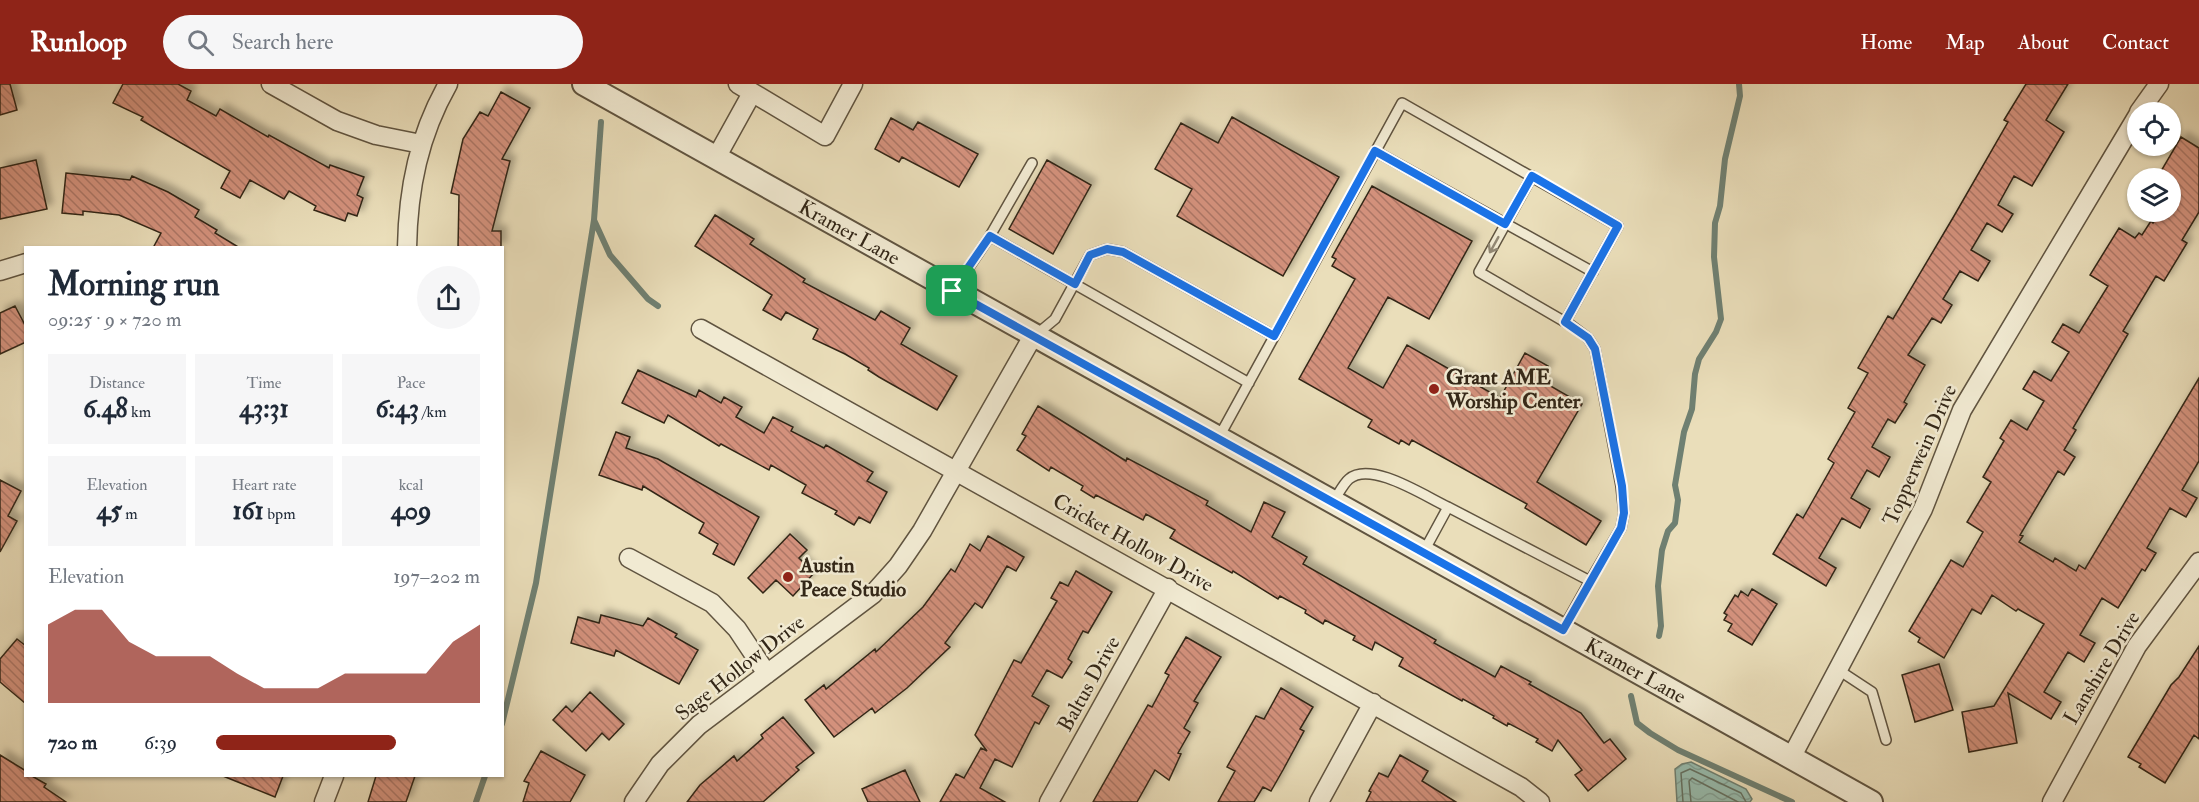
<!DOCTYPE html>
<meta charset="utf-8">
<style>
body{margin:0;font-family:"IM FELL Double Pica",serif;background:#f6f6f7;color:#1f2937;height:100vh;display:flex;flex-direction:column;font-size:22px;white-space:nowrap}
*{box-sizing:border-box;margin:0}
p{font-size:20px;color:#747a83}
.icon{flex:none;width:33px;height:33px;fill:none;stroke:currentColor;stroke-width:2;stroke-linecap:round;stroke-linejoin:round}
.map{position:relative;flex:1;overflow:hidden}
.sheet{position:absolute;left:24px;top:162px;width:480px;height:531px;display:flex;flex-direction:column;background:#fff;border-radius:0px;box-shadow:0 2px 4px #0004}
.sheet>*{flex:none}
.controls{position:absolute;left:2127px;top:18px;display:grid;gap:12px}
.controls a{display:grid;place-items:center;width:54px;height:54px;border-radius:50%;background:#fff;box-shadow:0 2px 4px #0004;font-size:30px}
.pin{position:absolute;display:grid;place-items:center;width:51px;height:51px;color:#fff;margin:-26px;border-radius:12px;box-shadow:0 3px 9px #0006}
.round{display:grid;place-items:center;flex:none;width:63px;height:63px;border-radius:32px;background:#f6f6f7}
.overview{display:flex;align-items:center;justify-content:space-between;height:102px;padding:0 24px}
h1{font-size:33px;font-weight:800;line-height:45px}
.stats{display:grid;grid-template-columns:repeat(3,1fr);gap:9px;height:102px;padding:6px 24px}
.stats div{display:grid;align-content:center;border-radius:0px;background:#f6f6f7;text-align:center}
.stats b{font-size:26px;font-weight:800}
.stats small{font-size:16px;font-weight:400}
.stats p{font-size:16px}
.chart{height:168px;padding:12px 24px}
.chart p{display:flex;justify-content:space-between}
.chart svg{width:100%;height:108px;margin-top:6px;fill:#8f2418;opacity:.7}
ul{padding:0 24px;list-style:none;font-size:20px}
li{display:grid;grid-template-columns:96px 72px 1fr;align-items:center;height:45px}
li i{height:15px;border-radius:8px;background:#8f2418}
header{display:flex;align-items:center;gap:36px;box-sizing:border-box;height:84px;padding:0 30px;background:#8f2418;color:#fff}
header strong{font-size:28px}
nav{display:flex;gap:33px;margin-inline-start:auto;font-size:21px}
.search{width:420px;height:54px;background:#f6f6f7;display:flex;align-items:center;gap:15px;box-sizing:border-box;padding:0 21px;border-radius:33px;color:#747a83;font-size:22px}
.map>svg:first-child{display:block}
.water{fill:url(#water-waves);stroke:#6f8072;stroke-width:1.5}
.lines{fill:none;stroke-linecap:round;stroke-linejoin:round}
.shore{stroke:#657162;stroke-width:1.5}
.stream{stroke:#6f8072;stroke-width:6}
.building{fill:url(#building-back-hatch);stroke:#322617;stroke-width:1.5;filter:url(#shadow)}
.service-casing{stroke:#605440;stroke-width:12}
.minor-casing{stroke:#605440;stroke-width:21}
.tertiary-casing{stroke:#605440;stroke-width:26}
.service{stroke:#f1ead2;stroke-width:9}
.minor{stroke:#f1ead2;stroke-width:18}
.tertiary{stroke:#f1ead2;stroke-width:22}
.oneway{stroke:#928874}
.route-casing{stroke:#fff;stroke-width:12}
.route{stroke:#1a73e8;stroke-width:8}
.poi-dot{fill:#8f2418;stroke:#f1ead2;stroke-width:2}
.labels{text-anchor:middle;dominant-baseline:central;stroke-width:5;stroke-linejoin:round;paint-order:stroke}
.street-label{font-size:21px;fill:#322617;stroke:#f1ead2}
.poi-label{font-size:21px;font-weight:bold;fill:#322617;stroke:#f1ead2;text-anchor:start}
</style>
<header>
<strong>Runloop</strong>
<div class="search"><svg class="icon" aria-label="search" viewBox="0 0 24 24"><circle cx="10" cy="10" r="6"/><path d="M15 15l6 6"/></svg>Search here</div>
<nav><a>Home</a><a>Map</a><a>About</a><a>Contact</a></nav>
</header>
<div class="map">
<svg width="2199" height="718" viewBox="0 0 2199 718">
<defs>
<pattern id="water-waves" width="16" height="10" patternUnits="userSpaceOnUse" patternTransform="scale(1.5)"><rect width="16" height="10" fill="#98bcae"/><path d="M0 5q4-4 8 0t8 0" fill="none" stroke="#83a195"/></pattern>
<pattern id="building-back-hatch" width="6" height="6" patternUnits="userSpaceOnUse" patternTransform="scale(1.5)"><rect width="6" height="6" fill="#d3917c"/><path d="M-1 5l2 2M0 0l6 6M5-1l2 2" fill="none" stroke="#ac7665"/></pattern>
<filter id="shadow"><feDropShadow dx="5.5" dy="-5.5" stdDeviation="3" flood-color="#0004"/></filter>
</defs>
<rect width="100%" height="100%" fill="#eadeba"/>
<filter id="stains"><feTurbulence type="fractalNoise" baseFrequency=".00333" numOctaves="4"/><feColorMatrix values="0 0 0 0 .2 0 0 0 0 .09 0 0 0 0 .02 0 0 0 .5 -.17"/></filter>
<radialGradient id="worn" r=".72"><stop offset=".6" stop-color="#630" stop-opacity="0"/><stop offset="1" stop-color="#630" stop-opacity=".3"/></radialGradient>
<path class="water" d="M1691 678 1746 705 1752 715 1750 718H1677L1675 685 1682 680Z"/>
<g class="lines">
<path class="shore" d="M1683 718 1681 689 1690 685 1741 709 1746 718
M1691 718 1689 697 1692 694 1738 718"/>
<path class="stream" d="M601 38 594 136 610 171 648 215 658 222
M1659 552 1661 542 1658 502 1662 466 1668 447 1675 439 1678 416 1675 401 1684 348 1692 325 1695 290 1699 275 1716 248 1721 235 1714 173 1715 139 1720 122 1725 75 1740 12 1739 0
M1631 612 1637 639 1650 649 1678 666 1792 718
M502 640 536 499 594 136
M476 718 485 692"/>
</g>
<path class="building" d="M0 0H10L17 26 0 31Z
M123 0H178L191 7 187 16 216 32 220 25 268 53 269 51 329 84 330 81 364 93 357 111 363 114 357 132 348 129 345 137 314 126 316 122 289 107 284 115 250 96 240 114 221 104 230 87 141 36 143 33 113 19Z
M2026 0H2068L2046 36 2064 48 2032 102 2014 92 1998 121 2013 130 2002 148 1987 139 1971 166 1990 177 1978 197 1960 187 1943 215 1952 221 1941 239 1932 234 1908 271 1925 281 1904 318 1907 320 1895 339 1888 335 1872 363 1890 373 1879 393 1867 386 1851 414 1870 425 1860 444 1842 434 1819 474 1836 484 1826 502 1773 470 1797 430 1803 434 1834 379 1828 375 1855 328 1848 324 1868 289 1858 284 1888 232 1893 235 1954 132 2008 38 2004 36Z
M501 8 530 24 502 75 510 77 492 147H501V164H458L459 111 451 109 463 55 480 28 488 32Z
M1232 33 1339 93 1283 192 1177 132 1192 105 1155 85 1181 39 1218 59Z
M891 34 913 46 918 38 978 70 959 103 902 73 899 78 875 65Z
M2181 53 2199 64V128L2182 156 2187 159 2164 197 2156 192 2123 247 2128 250 2073 344 2076 346 2064 366 2075 373 2064 391 2058 387 2020 451 2023 452 2019 458 2053 478 2055 474 2076 487 2079 481 2085 485 2199 294V377L2182 406 2197 414 2186 433 2170 424 2147 464 2156 469 2145 487 2142 485 2118 524 2102 514 2080 551 2095 559 2084 578 2068 568 2044 608 2061 618 2051 635 2008 609 2017 659 1969 668 1962 628 1994 622 2044 540 2018 525 2016 527 1992 511 1981 530 1972 525 1944 574 1918 558 1920 554 1909 547 1951 476 1963 483 1983 448 1967 438 1991 398 1983 393 2004 357 2000 354 2011 336 2027 346 2044 317 2023 305 2034 287 2051 297 2069 268 2052 258 2063 240 2079 249 2108 202 2090 191 2119 144 2135 154 2139 149 2142 151 2151 137 2153 139 2160 128H2170V94H2157Z
M36 76 47 125 0 135V84Z
M1047 76 1091 101 1053 170 1009 145Z
M66 89 130 96 132 92 168 108 199 126 195 133 217 146 215 149 240 164H153L161 149 119 131 83 127V131L62 129Z
M1372 102 1472 157 1429 235 1388 213 1348 284 1383 304 1407 261 1500 314 1525 269 1548 282 1540 296 1582 320 1537 398 1601 437 1586 461 1525 424 1527 420 1412 356 1409 361 1401 356 1399 360 1368 343 1372 336 1299 295 1355 195 1332 182 1336 175 1332 173Z
M715 131 754 155 750 160 805 195 803 198 875 236 881 227 910 244 901 260 957 292 937 326 879 293 868 286 869 284 845 270 813 255 818 245 786 228 781 236 763 226 772 211 695 162Z
M15 222 26 243V258L0 270V229Z
M638 286 696 313 699 306 721 319 724 313 742 323 736 333 764 349 773 333 793 343 791 347 824 364 826 361 873 388 867 397 887 408 870 439 859 433 854 441 835 430 837 427 802 409 806 401 771 381 769 386 721 360 719 362 668 331 664 339 622 319Z
M1038 322 1126 377 1127 374 1208 417 1206 421 1251 448 1264 418 1285 428 1272 453 1307 473 1303 480 1436 556 1434 559 1495 593 1501 582 1531 598 1529 600 1581 629 1604 659 1610 655 1626 675 1588 707 1575 691 1582 686 1558 656 1552 667 1536 658 1538 655 1508 639 1507 642 1493 634 1494 632 1463 615 1462 617 1399 582 1403 574 1375 558 1372 566 1353 556 1355 552 1325 536 1323 540 1305 529 1306 526 1280 512 1278 515 1233 487 1232 489 1170 454 1175 446 1146 430 1143 436 1096 411 1094 414 1081 406 1083 402 1051 383 1049 387 1017 366 1026 352 1022 350Z
M616 348 630 353 626 364 658 375 759 433 734 481 713 470 718 460 699 449 704 439 643 402 642 406 599 391Z
M0 396 21 407 8 432 17 437 0 468Z
M790 450 807 466 799 474 814 489 793 512 776 496 763 509 748 494Z
M988 452 1024 473 1016 487 1007 482 982 524 975 519 945 559 950 563 907 604 875 629 872 624 834 653 805 616 824 601 826 605 875 565 876 568 923 523 951 485 955 488 970 460 980 467Z
M1076 487 1112 508 1088 549 1083 547 1068 575 1072 578 1062 594 1047 586 1032 612 1049 622 1039 640 1035 638 1012 683 995 675 980 704 1005 718H940L956 690 964 694 981 664 987 667 975 651 1014 576 1021 579 1057 517 1051 514 1060 498 1068 502Z
M1752 505 1777 520 1752 561 1728 547 1732 540 1724 536 1727 531 1724 529 1735 511 1738 513 1741 507 1748 512Z
M601 531 643 542 648 534 677 550 675 553 698 566 679 600 616 566 614 572 571 559 578 533 599 539Z
M1186 553 1221 573 1194 617 1198 619 1184 644 1190 648 1178 669 1181 670 1169 696 1155 686 1137 718H1093L1148 621 1152 623 1169 591 1165 589Z
M17 555 26 562V620L0 598V575Z
M2199 562V655L2194 651 2165 699 2139 683 2141 680 2128 673 2171 601 2179 593Z
M1939 580 1953 626 1915 638 1902 591Z
M1281 604 1313 623 1300 645 1304 647 1283 686 1271 707 1263 703 1254 718H1218L1235 687 1227 683 1256 632 1264 635Z
M590 608 624 640 609 656 602 649 586 667 553 636 566 622 572 628Z
M783 633 814 669 796 683 799 686 763 718H687L700 701 734 672 737 677 763 654 761 651Z
M541 667 585 691 570 718H523L529 699 524 697Z
M0 671 26 687V692H32L46 700 44 703 66 718H0Z
M1400 671 1428 687 1422 697 1456 718H1366L1371 708 1369 707 1379 689 1388 693Z
M905 686 920 718H868L862 705Z
M223 692H283L275 713Z
M376 692H415L406 718H368Z"/>
<g class="lines">
<defs>
<path id="service" d="M1375 67 1593 188
M990 152 1032 79
M953 207 990 152 1249 299
M1037 250 1055 235 1090 171 1107 165 1123 168 1274 252
M1219 353 1402 19 1618 142 1565 238
M1333 418C1338 411 1343 400 1349 395 1371 376 1426 413 1448 423
M1423 469 1448 423 1590 497 1621 444 1624 429 1621 402 1595 265 1588 254 1572 242 1479 188 1532 92
M1563 545 1590 497
M1837 585 1872 608 1886 656"/>
<path id="minor" d="M271 0 337 37 376 51 421 60
M738 0 825 52 853 0
M2139 28 2159 0
M716 74 752 9
M407 164C408 104 419 51 448 0
M0 187 26 179
M701 245 1521 703 1540 718
M629 474 712 519 737 545 767 590
M1791 674 1923 425 1962 326 2138 31
M324 718 334 692
M634 718 660 680 699 641 873 510 898 482 922 447 1033 252
M1049 718 1168 504
M1319 718 1373 619
M2052 718 2137 562 2199 478"/>
<g id="tertiary">
<path id="s1" d="M584 0 1871 718"/>
</g>
</defs>
<use href="#service" class="service-casing"/>
<use href="#minor" class="minor-casing"/>
<use href="#tertiary" class="tertiary-casing"/>
<use href="#service" class="service"/>
<use href="#minor" class="minor"/>
<use href="#tertiary" class="tertiary"/>
</g>
<defs><path id="oneway-shaft" d="M-6 0H5M1.5-3L5.5 0L1.5 3" fill="none" stroke-width="1.6" stroke-linecap="round" stroke-linejoin="round" transform="scale(1.5)"/></defs>
<use class="oneway" href="#oneway-shaft" transform="translate(1494 161) rotate(119)"/>
<g class="lines">
<defs>
<path id="route" d="M1375 67 1505 140 1532 92 1618 142 1565 238 1588 254 1595 265 1622 402 1624 429 1621 444 1563 546 952 207 990 152 1075 200 1090 171 1107 165 1123 168 1274 252Z"/>
</defs>
<use href="#route" class="route-casing"/>
<use href="#route" class="route"/>
</g>
<g class="poi-dot">
<circle cx="1434" cy="305" r="6"/>
<circle cx="788" cy="493" r="6"/>
</g>
<g class="labels">
<g class="street-label">
<text stroke="none"><textPath href="#s1" startOffset="304">Kramer Lane</textPath></text>
<text transform="translate(1920 371) rotate(-66)">Topperwein Drive</text>
<text transform="translate(1133 459) rotate(29)">Cricket Hollow Drive</text>
<text transform="translate(740 584) rotate(-38)">Sage Hollow Drive</text>
<text transform="translate(2102 584) rotate(-59)">Lanshire Drive</text>
<text stroke="none"><textPath href="#s1" startOffset="1204">Kramer Lane</textPath></text>
<text transform="translate(1089 600) rotate(-61)">Baltus Drive</text>
</g>
<g class="poi-label">
<text x="1446" y="293">Grant AME<tspan x="1446" dy="24">Worship Center</tspan></text>
<text x="800" y="481">Austin<tspan x="800" dy="24">Peace Studio</tspan></text>
</g>
</g>
<rect width="100%" height="100%" filter="url(#stains)"/>
<rect width="100%" height="100%" fill="url(#worn)"/>
</svg>
<div class="controls">
<a><svg class="icon" aria-label="locate" viewBox="0 0 24 24"><circle cx="12" cy="12" r="6"/><path d="M12 2v4M12 18v4M2 12h4M18 12h4"/></svg></a>
<a><svg class="icon" aria-label="layers" viewBox="0 0 24 24"><path d="M12 4l9 5-9 5-9-5zM3 14l9 5 9-5"/></svg></a>
</div>
<div class="pin" style="left:952px;top:207px;background:#1e9e55"><svg class="icon" aria-label="arrive" viewBox="0 0 24 24"><path d="M6 21V4h12l-3 4 3 4H6"/></svg></div>
<section class="sheet">
<div class="overview"><div><h1>Morning run</h1><p>09:25 · 9 × 720 m</p></div><a class="round"><svg class="icon" aria-label="share" viewBox="0 0 24 24"><path d="M12 15V3M7 8l5-5 5 5M5 13v7h14v-7"/></svg></a></div>
<div class="stats">
<div><p>Distance</p><b>6.48<small> km</small></b></div>
<div><p>Time</p><b>43:31</b></div>
<div><p>Pace</p><b>6:43<small> /km</small></b></div>
</div>
<div class="stats">
<div><p>Elevation</p><b>45<small> m</small></b></div>
<div><p>Heart rate</p><b>161<small> bpm</small></b></div>
<div><p>kcal</p><b>409</b></div>
</div>
<div class="chart"><p><span>Elevation</span>197–202 m</p>
<svg viewBox="0 0 160 44" preserveAspectRatio="none"><path d="M0 44V12L10 6L20 6L30 19L40 25L50 25L60 25L70 32L80 38L90 38L100 38L110 32L120 32L130 32L140 32L150 19L160 12V44z"/></svg>
</div>
<ul>
<li><b>720 m</b>6:39<i style="width:68%"></i></li>
</ul>
</section>
</div>
